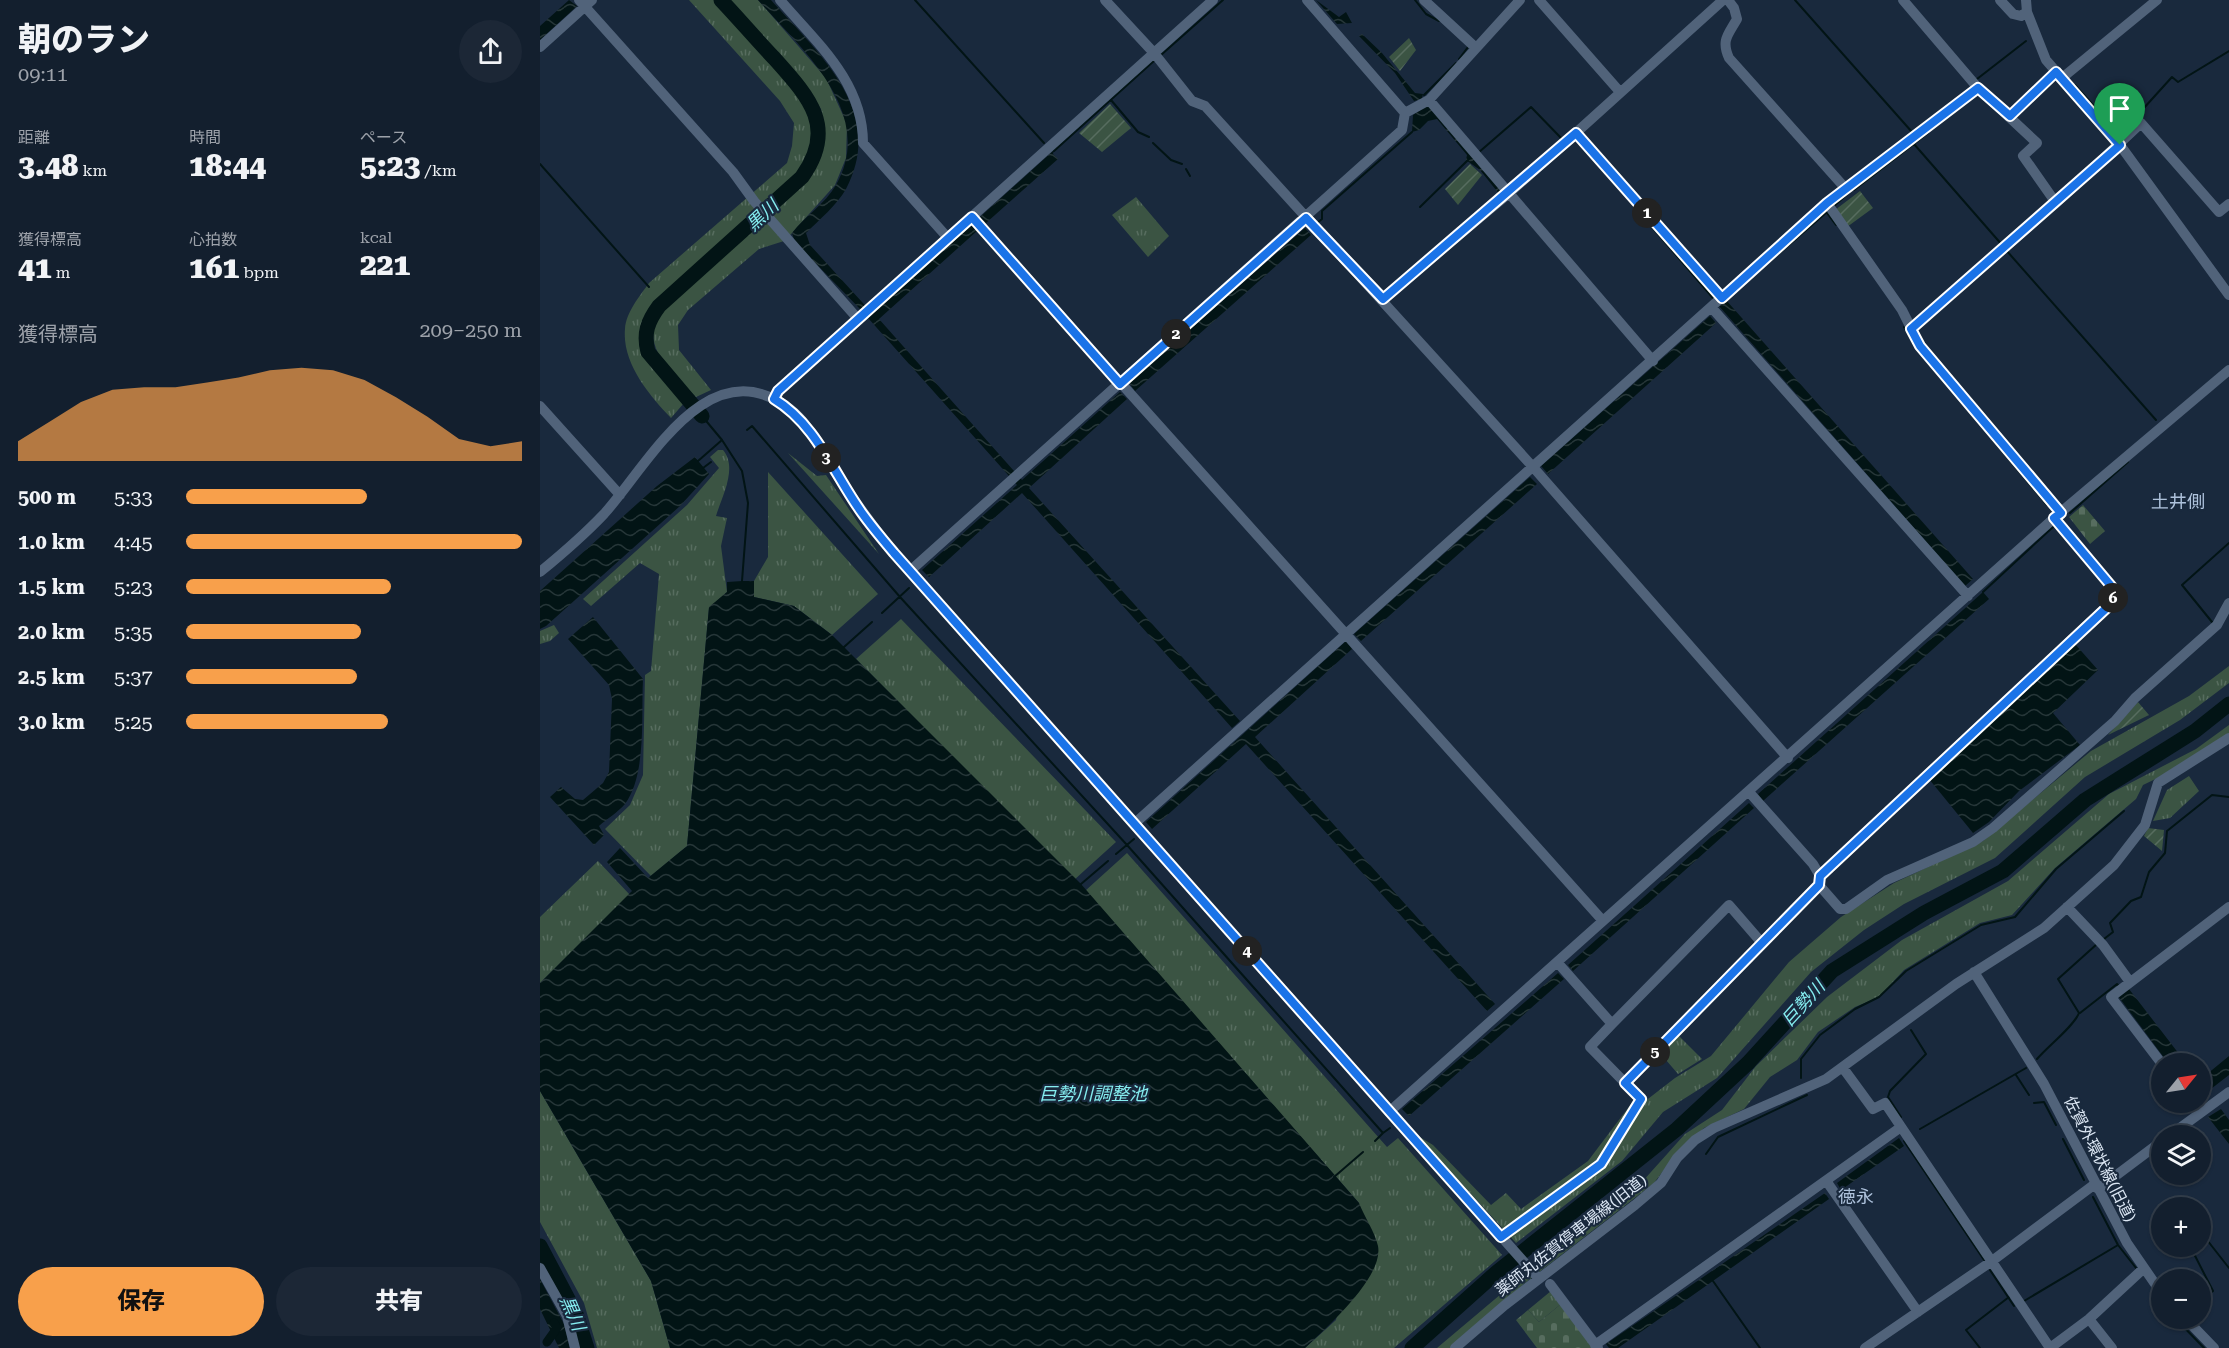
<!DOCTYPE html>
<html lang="ja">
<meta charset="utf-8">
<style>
body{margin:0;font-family:"Roboto Serif","Noto Sans JP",serif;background:#1c2736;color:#f1f3f6;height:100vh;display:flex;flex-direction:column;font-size:22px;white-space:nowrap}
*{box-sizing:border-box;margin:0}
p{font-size:20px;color:#9da2aa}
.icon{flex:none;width:33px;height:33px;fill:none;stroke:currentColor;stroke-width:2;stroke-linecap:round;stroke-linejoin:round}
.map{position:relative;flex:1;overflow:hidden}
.side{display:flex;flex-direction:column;background:#131f2e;width:540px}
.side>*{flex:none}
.needle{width:39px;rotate:60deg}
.fabs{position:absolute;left:1611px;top:1053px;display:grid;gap:12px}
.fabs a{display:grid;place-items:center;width:60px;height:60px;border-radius:50%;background:#131f2e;box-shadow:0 2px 4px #0004,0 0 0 2px #323d4a;font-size:30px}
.pin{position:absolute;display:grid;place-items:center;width:51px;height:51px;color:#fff;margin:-62px -26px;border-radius:50% 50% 50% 0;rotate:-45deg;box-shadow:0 0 6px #0007}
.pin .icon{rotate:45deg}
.km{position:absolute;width:30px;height:30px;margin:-15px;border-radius:50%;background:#222;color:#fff;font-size:16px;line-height:30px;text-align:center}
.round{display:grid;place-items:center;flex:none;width:63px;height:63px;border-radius:32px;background:#1c2736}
.summary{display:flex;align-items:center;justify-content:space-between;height:102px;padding:0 18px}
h1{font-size:33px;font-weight:800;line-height:45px}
.stats{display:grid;grid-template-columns:repeat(3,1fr);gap:9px;height:102px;padding:6px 18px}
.stats div{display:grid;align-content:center}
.stats b{font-size:30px;font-weight:800}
.stats small{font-size:16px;font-weight:400}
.stats p{font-size:16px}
.chart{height:168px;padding:12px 18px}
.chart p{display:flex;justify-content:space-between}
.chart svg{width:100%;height:108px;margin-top:6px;fill:#f8a04b;opacity:.7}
.action{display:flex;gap:12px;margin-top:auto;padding:12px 18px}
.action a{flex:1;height:69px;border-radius:36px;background:#f8a04b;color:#111;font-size:24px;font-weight:800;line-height:69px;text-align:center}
.action a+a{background:#1c2736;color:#f1f3f6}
ul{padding:0 18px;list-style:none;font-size:20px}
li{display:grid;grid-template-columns:96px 72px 1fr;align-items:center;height:45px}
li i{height:15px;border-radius:8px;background:#f8a04b}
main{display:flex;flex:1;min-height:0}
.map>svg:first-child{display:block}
.grass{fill:url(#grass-tufts)}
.cemetery{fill:url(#cemetery-stones)}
.garden{fill:url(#garden-furrows)}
.water{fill:url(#water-waves)}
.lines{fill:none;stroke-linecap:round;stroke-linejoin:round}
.stream{stroke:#021415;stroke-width:2}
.canal{stroke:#021415;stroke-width:9}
.river{stroke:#021415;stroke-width:15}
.minor{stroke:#51637a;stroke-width:10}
.route-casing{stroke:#fff;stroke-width:12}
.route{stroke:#1a73e8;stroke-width:8}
.labels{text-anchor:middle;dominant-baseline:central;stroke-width:4.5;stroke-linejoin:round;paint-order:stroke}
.street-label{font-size:16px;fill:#dce7f4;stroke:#19293d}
.water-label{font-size:18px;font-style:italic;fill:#85edf0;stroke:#19293d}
.neighbourhood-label{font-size:18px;fill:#aec2dc;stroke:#19293d}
</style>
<main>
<section class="side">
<div class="summary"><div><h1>朝のラン</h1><p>09:11</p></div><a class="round"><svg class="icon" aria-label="share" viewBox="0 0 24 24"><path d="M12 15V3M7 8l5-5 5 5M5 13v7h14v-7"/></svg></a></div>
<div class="stats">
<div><p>距離</p><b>3.48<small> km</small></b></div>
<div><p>時間</p><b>18:44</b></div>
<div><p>ペース</p><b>5:23<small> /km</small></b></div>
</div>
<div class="stats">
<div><p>獲得標高</p><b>41<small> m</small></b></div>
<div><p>心拍数</p><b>161<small> bpm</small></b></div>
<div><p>kcal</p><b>221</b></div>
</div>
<div class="chart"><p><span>獲得標高</span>209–250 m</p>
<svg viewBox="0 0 160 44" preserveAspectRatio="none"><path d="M0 44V36L10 28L20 20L30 15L40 14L50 14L60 12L70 10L80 7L90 6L100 7L110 11L120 18L130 26L140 35L150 38L160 36V44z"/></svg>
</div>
<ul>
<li><b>500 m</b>5:33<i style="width:54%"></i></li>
<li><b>1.0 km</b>4:45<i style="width:100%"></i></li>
<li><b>1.5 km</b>5:23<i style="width:61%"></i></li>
<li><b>2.0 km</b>5:35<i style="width:52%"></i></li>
<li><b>2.5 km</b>5:37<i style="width:51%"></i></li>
<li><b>3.0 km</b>5:25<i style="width:60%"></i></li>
</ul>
<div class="action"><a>保存</a><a>共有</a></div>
</section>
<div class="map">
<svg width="1689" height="1348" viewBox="0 0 1689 1348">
<defs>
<pattern id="grass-tufts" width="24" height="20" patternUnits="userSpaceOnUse" patternTransform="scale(1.5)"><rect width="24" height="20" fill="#3b5443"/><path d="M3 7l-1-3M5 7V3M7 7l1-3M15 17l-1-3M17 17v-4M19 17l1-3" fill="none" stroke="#576d5f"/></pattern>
<pattern id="cemetery-stones" width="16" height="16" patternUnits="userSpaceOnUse" patternTransform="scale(1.5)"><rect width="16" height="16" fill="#3b5443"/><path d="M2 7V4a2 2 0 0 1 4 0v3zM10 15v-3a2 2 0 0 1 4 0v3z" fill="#576d5f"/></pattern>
<pattern id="garden-furrows" width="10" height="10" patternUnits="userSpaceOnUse" patternTransform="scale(1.5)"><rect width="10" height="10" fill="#3b5443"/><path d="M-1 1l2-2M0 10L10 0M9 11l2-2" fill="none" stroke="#576d5f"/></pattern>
<pattern id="water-waves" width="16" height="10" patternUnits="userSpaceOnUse" patternTransform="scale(1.5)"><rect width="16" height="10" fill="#021415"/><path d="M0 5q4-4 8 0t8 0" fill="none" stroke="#263638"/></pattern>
</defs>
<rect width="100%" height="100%" fill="#19293d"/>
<path class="grass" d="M149 0H177L262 96 272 117 273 148 261 173 113 303C109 311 103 322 102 330 98 359 127 384 144 403L131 418C109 395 82 363 85 329 86 312 100 296 109 283L247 163 252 146 254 123 240 101Z
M187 0H218L286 78 307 124 306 158 295 185 252 233 244 241 219 249 148 310 138 325 139 350 171 390 156 397C139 379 108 355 114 327 115 320 122 312 125 306L268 179 281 157 285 133 281 109 269 90Z
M596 197 629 236 608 257 572 215Z
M178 450H183C198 468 182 496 176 516L187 518 181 546 187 592 169 608 147 846 111 876 65 829 90 805 103 775 105 675 111 671 119 574 100 563 51 606 43 599 147 505 179 468 170 457Z
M248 453 277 476 286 475 339 554Z
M228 472 338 594 292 635 254 606 214 597V581L228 557Z
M361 619 576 842 534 880 316 659Z
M14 625 19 633 10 641 0 644V631Z
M1689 666V683L1640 720 1545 777 1455 858 1364 904 1324 930 1271 972 1177 1078 1123 1112 1082 1161 976 1243 878 1136 893 1145 951 1205 966 1193 981 1209 1048 1161 1094 1100 1104 1102 1135 1078 1171 1056 1249 962 1301 917 1354 883 1443 841 1551 751 1649 696Z
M1689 725V736L1632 771 1603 785 1596 799 1515 868 1472 915 1440 923 1364 970 1339 997 1315 1007 1278 1032 1257 1060 1230 1077 1204 1109 1164 1128 1135 1155 1114 1183 985 1283 910 1348H897L980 1278 1102 1182 1145 1134 1182 1110 1216 1066 1287 997 1362 940 1468 881 1569 794 1656 749Z
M1649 776 1659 791 1630 818 1613 821 1627 790Z
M587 853 847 1147 858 1138 962 1255 854 1348H765L796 1320 819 1203 545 891Z
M58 861 90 895 0 983V917Z
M1138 1035 1162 1059 1138 1074 1120 1053Z
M0 1091 111 1281 130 1348H57L44 1303 0 1222Z
M1011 1291 1021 1304 999 1322 988 1310Z"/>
<path class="cemetery" d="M1543 505 1565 531 1550 544 1529 517Z
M1021 1304 1053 1348H997L976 1320 988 1310 999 1322Z"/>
<path class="garden" d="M869 38 876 50 860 71 849 57Z
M570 104 591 128 562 152 539 133Z
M930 164 942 175 918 205 905 189Z
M1320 191 1333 208 1307 227 1295 210Z
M1598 702 1609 715 1568 735Z
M1608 828 1624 830 1622 851 1604 836Z"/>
<path class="water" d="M29 0 37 6 0 40V26Z
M218 0H231C278 53 347 111 306 189 297 205 279 220 266 233L270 245 332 313 432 225 437 231 339 319 482 480 580 392 587 399 489 488 700 721 692 728 482 493 389 577 382 570 477 485 320 309 255 242 252 233C265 216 285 204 296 185 337 112 261 49 218 0Z
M776 0 799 17 806 12 812 23 797 24Z
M822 34 842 53 875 93 883 94 882 98 887 106 892 108 961 190 962 194 960 195 940 170 926 160 927 155 897 119 888 121 879 130 872 132 873 115 883 108 878 100 874 101 855 73 819 36Z
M514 150 513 154 518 159 446 223 440 217Z
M765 228 771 235 595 391 589 383Z
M1186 300 1433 579 1425 586 1179 306Z
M1170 316 1176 323 1008 474 1001 466Z
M155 457 169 474 140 506 6 626 0 629V591L117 486Z
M990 477 997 484 821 641 814 634Z
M202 581H214V597L254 606 292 635 541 884 819 1203C824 1216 835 1232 838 1246 844 1277 786 1328 765 1348H130L111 1281 0 1091V983L92 891 67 862 80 848 108 878 147 846 169 607 187 592V582Z
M1443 592 1449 599 1223 801 1218 794Z
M53 617 103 679C101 715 107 774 85 804 78 812 67 819 59 826L64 835 54 845 10 797 21 787 35 799 43 800 63 783 69 772 72 699 69 685 28 639Z
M806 641 812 649 715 737 955 1004 947 1011 706 744 612 829 606 822Z
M1535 644 1558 670 1513 713 1540 745 1479 791 1449 822 1433 833 1389 779Z
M1209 803 1214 808 1033 971 1028 965Z
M1018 973 1024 979 869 1116 862 1109Z
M1589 989 1646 1063H1628L1578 996Z
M1689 1056V1075L1667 1092 1669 1095 1661 1100V1079Z
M1681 1109 1689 1120V1144L1668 1117Z
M1359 1138 1364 1146 1301 1190 1297 1183Z
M1285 1193 1289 1199 1078 1348H1069L1066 1344Z
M0 1279 24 1324 30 1348H19L0 1309Z"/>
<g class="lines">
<path class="stream" d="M375 0 504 143
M875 0 886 14 899 21
M1255 0 1372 132
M621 55 683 0
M919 59 928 47
M1437 79 1486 41
M1535 85 1562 115 1586 95 1603 109
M884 95 916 63
M571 100 598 132 609 137
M1600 120 1603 109 1632 77 1638 82 1689 51
M613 143 631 160 642 164
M1374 144 1463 246
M514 151 615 60
M938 153 991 107 1022 139
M0 164 109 287
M646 169 650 176
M1314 190 1388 133
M880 207 929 159
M1293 207 1313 189
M1099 212 1173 298
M1287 213 1296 225
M777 223 782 219V211L872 132
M1461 244 1511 200
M1466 250 1616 420
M1206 282 1287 212
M1364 327 1376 348
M207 430 212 426 360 597 587 845 843 1133 850 1128
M182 440 202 471 208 503 202 581
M1453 440 1507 505
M158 461 182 440 162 416
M163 468 171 462
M1530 513 1588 462
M1443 592 1513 527
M342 613 369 588
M1672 622 1642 585 1689 543
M304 647 332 622
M576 854 594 839
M541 884 568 861
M1564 939 1573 932 1570 923 1591 901 1601 897 1609 872 1625 853 1627 831 1672 795 1689 797
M1540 1013 1577 984 1580 987
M1497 1059C1508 1046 1534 1026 1539 1013L1518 979 1557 944
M1476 1075 1489 1095
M1261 1078V1059L1280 1035 1315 1009 1339 997 1366 971 1441 925 1475 917 1516 869 1584 811
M1660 1094 1668 1104
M1494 1103 1504 1102 1516 1125
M1361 1117 1348 1097 1350 1091 1386 1054 1371 1030
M1380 1129 1486 1068
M1523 1139 1544 1180
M835 1141 843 1133
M1364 1141 1444 1260
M1166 1154 1178 1137 1267 1095
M794 1177 823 1152
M1553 1197 1578 1245 1596 1268
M1660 1231 1689 1268
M1650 1246 1673 1291 1660 1302
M1450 1270 1474 1306
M1173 1281 1220 1348
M1484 1301 1578 1245
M1635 1318 1664 1348
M1440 1348 1426 1330 1469 1297"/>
<path class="canal" d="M7 1342 17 1328 14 1323"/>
<path class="river" d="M162 416 108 352C103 333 108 321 119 306L262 177C298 127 268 96 234 58 216 39 199 19 181 0
M0 1246 36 1314 47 1348
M872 1348 957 1272 1137 1129 1208 1063 1292 971 1384 913 1463 871 1545 800 1655 731 1689 704"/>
<path class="minor" d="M39 0 193 172 214 201 318 319 673 0
M240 0C277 43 323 82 323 143L408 238
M565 0 614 53 652 101 665 106 993 467 1248 758
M767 0 865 113
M884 0 936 48
M999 0 1080 92
M1188 0 1194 8 1197 19C1188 35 1181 40 1189 58L1306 189
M1363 0 1438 88 1497 143 1483 156 1516 203
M1460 0 1473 14 1481 16 1487 12
M1486 0 1487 12 1506 60 1580 145 1689 295
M0 47 52 0
M1522 78 1617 0
M889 100 1113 361
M865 113 889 100 980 0
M1470 116 1516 72
M1036 133 1182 298
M1287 203 1362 310 1380 346 1521 512
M432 217 1063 921
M842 299 967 195 1183 0
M1171 307 1428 596
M1371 329 1516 203 1601 123 1679 212 1689 204
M234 399 238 391 318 319
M0 406 80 495
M370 571 862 130 865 113
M0 572C22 554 44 535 64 514 109 464 168 347 250 409 269 423 279 448 292 468 312 497 332 525 354 553L999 1279
M594 824 1287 203 1438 88
M1280 876 1573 601 1572 587 1514 518
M1279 885 1300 909H1306L1347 880 1433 842 1453 828 1575 721 1595 698 1677 625 1689 603
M1527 907 1563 945 1590 982
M1434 972 1504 1084 1587 1243 1622 1294
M1072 1024 1189 905 1221 942
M1622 1064 1571 997 1689 907
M1303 1068 1333 1109 1345 1103 1510 1348
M1085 1083 1279 885 1280 876 1273 864 1209 792
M1651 1102 1659 1113
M849 1112 1521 512 1689 370
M1629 1136 1689 1092
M1287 1182 1378 1312
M1558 1189 1622 1141
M961 1237 1061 1163 1101 1099 1050 1047 1072 1024 1017 962
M0 1268 27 1316 35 1348
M1010 1284 1058 1348
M1645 1318 1674 1348
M1549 1319 1572 1348
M1055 1345 1361 1127
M915 1348 965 1305 1095 1205 1121 1183 1137 1158 1155 1140 1174 1128 1286 1079 1416 984 1504 928 1574 865 1605 825 1618 783 1689 738
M1325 1348 1452 1261 1555 1184
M1510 1348 1549 1319 1603 1269"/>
</g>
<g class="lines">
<defs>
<path id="route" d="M1516 72 1580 145 1371 329 1380 346 1521 513 1514 518 1572 587 1574 601 1280 876 1279 885 1085 1083 1101 1099 1061 1164 961 1237 354 553C343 540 332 527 322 513 294 474 276 424 234 399L238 391 432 217 580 384 766 218 843 299 1036 133 1182 298 1287 203 1438 88 1470 116Z"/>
</defs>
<use href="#route" class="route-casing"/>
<use href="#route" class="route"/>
</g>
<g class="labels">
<g class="street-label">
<text transform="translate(1560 1159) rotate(63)">佐賀外環状線(旧道)</text>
<text transform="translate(1031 1235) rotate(-38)">薬師丸佐賀停車場線(旧道)</text>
</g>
<g class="water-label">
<text transform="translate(222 215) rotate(-43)">黒川</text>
<text transform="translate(1263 1003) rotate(-48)">巨勢川</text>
<text x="553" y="1093">巨勢川調整池</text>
<text transform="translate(33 1313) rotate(67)">黒川</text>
</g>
<g class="neighbourhood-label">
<text x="1638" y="501">土井側</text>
<text x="1316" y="1196">徳永</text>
</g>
</g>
</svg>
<div class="fabs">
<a><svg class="needle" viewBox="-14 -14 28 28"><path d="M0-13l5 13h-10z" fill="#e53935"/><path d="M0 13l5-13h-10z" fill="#9da2aa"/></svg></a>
<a><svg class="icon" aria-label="layers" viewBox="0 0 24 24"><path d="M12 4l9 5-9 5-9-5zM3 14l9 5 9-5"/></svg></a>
<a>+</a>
<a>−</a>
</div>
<div class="pin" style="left:1580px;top:145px;background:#1e9e55"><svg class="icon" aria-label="arrive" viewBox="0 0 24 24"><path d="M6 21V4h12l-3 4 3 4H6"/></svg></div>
<b class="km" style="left:1107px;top:213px">1</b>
<b class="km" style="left:636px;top:334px">2</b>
<b class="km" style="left:286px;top:458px">3</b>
<b class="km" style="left:707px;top:951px">4</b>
<b class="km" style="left:1115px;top:1052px">5</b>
<b class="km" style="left:1573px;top:598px">6</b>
</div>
</main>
